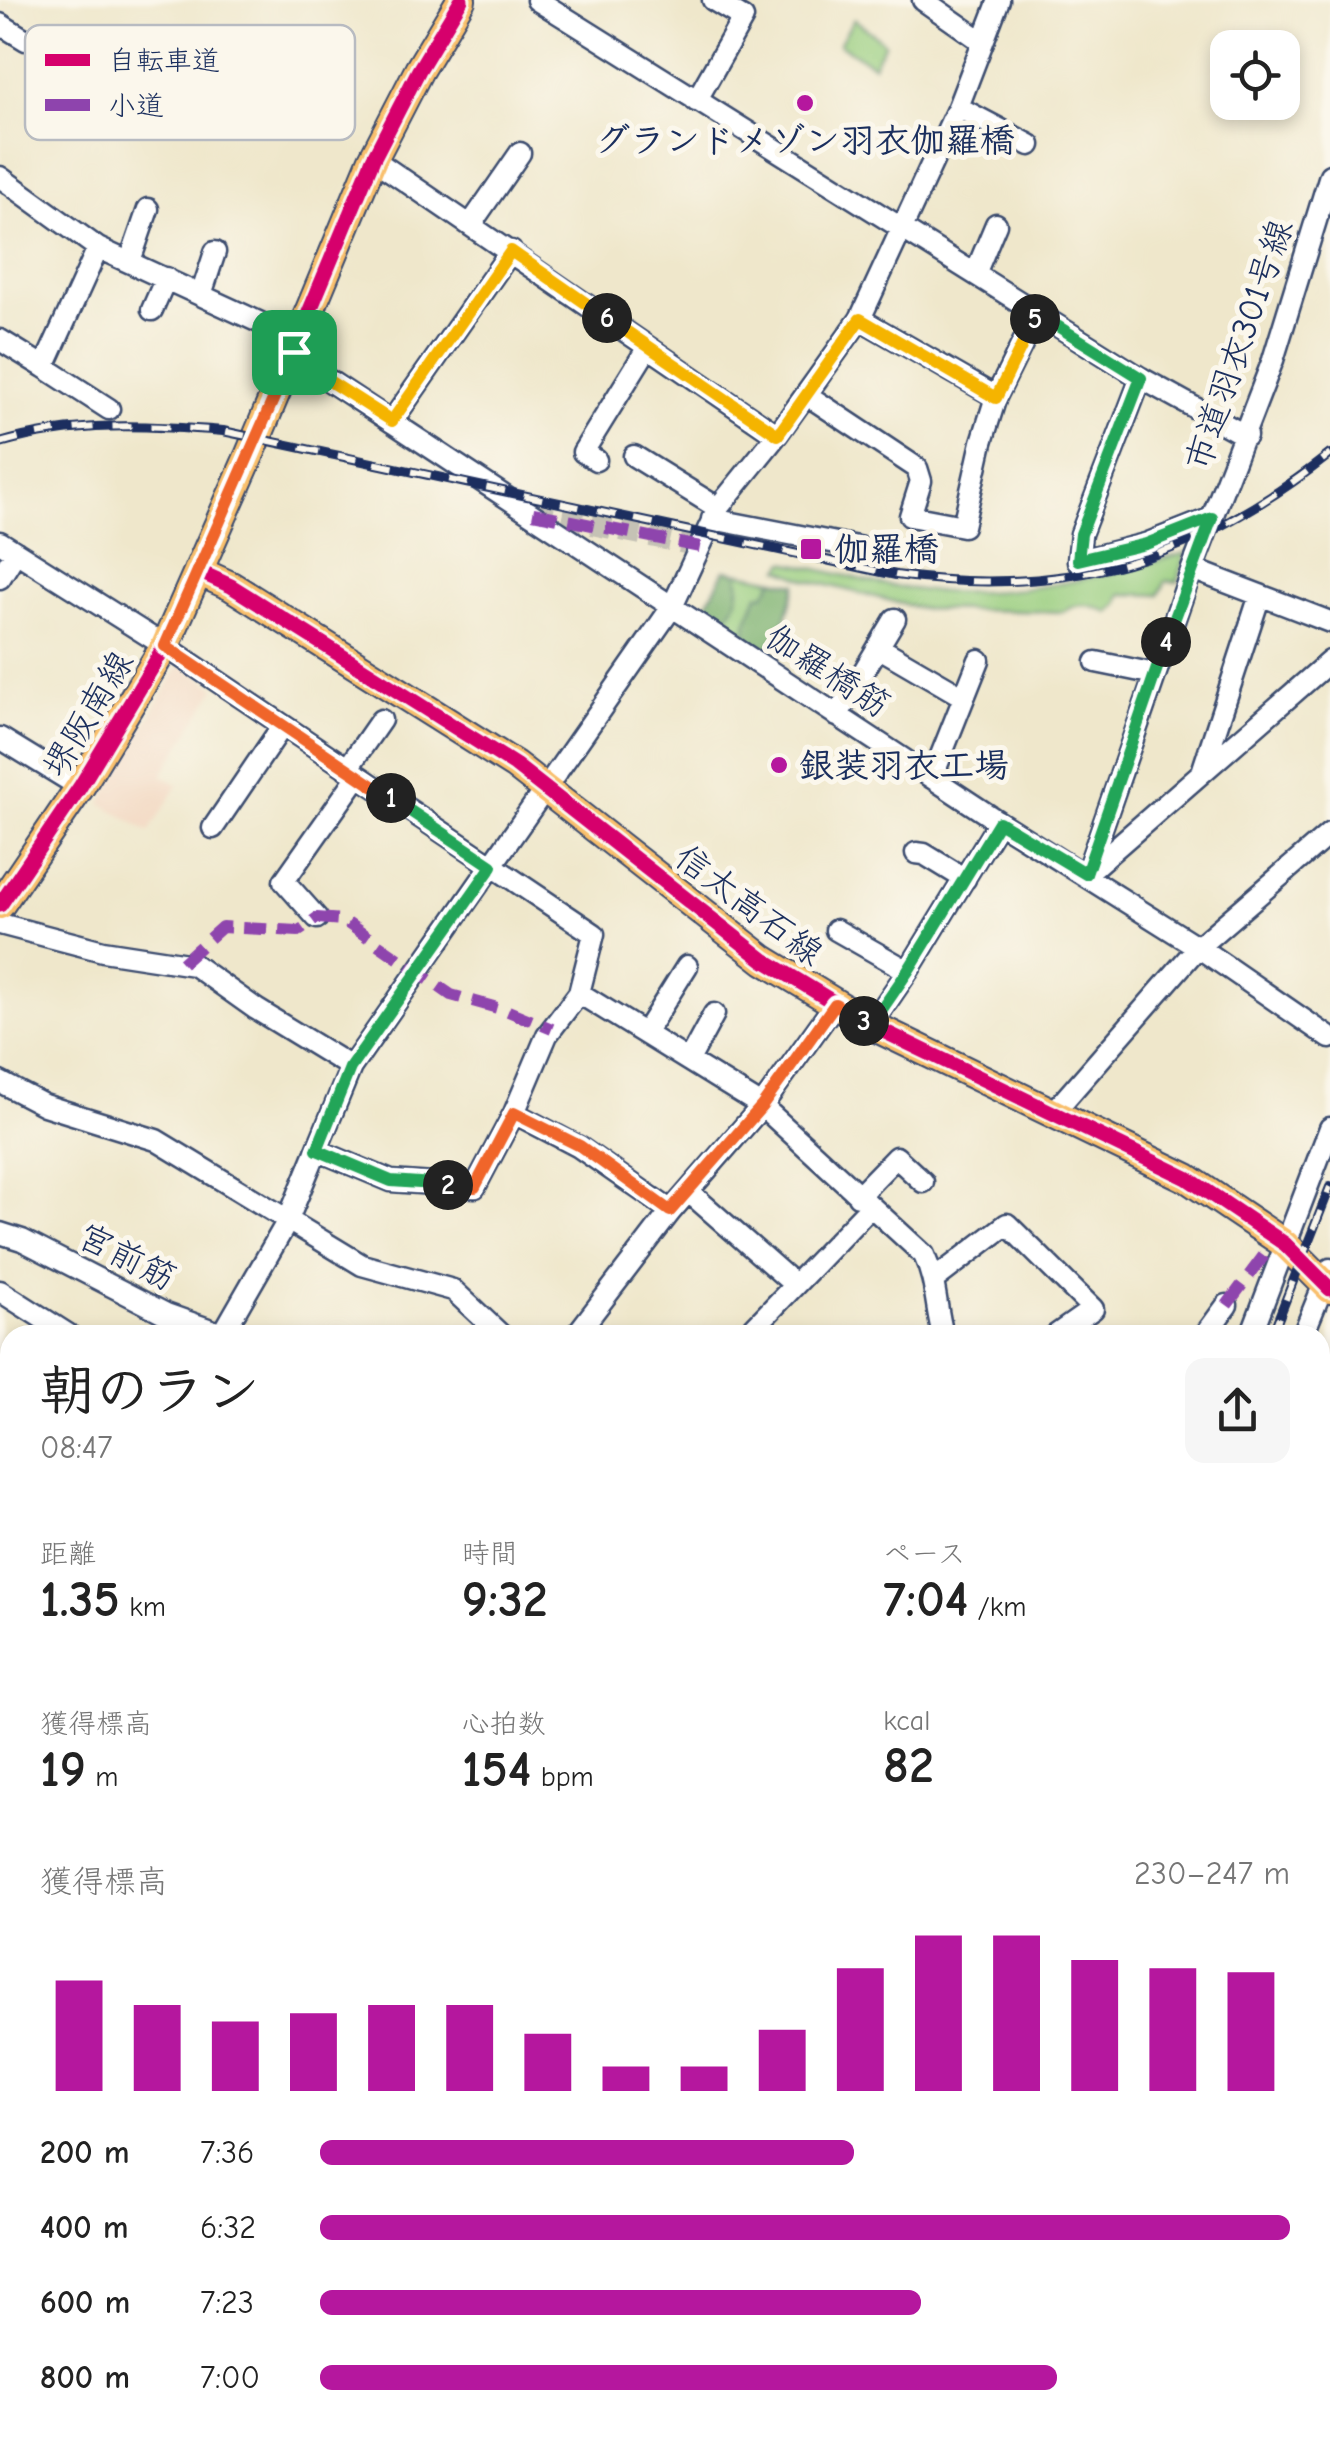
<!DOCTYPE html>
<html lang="ja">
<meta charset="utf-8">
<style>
body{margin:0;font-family:"Comic Neue","Klee One",sans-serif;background:#f6f6f6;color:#222;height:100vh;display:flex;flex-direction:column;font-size:38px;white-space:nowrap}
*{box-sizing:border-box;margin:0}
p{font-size:32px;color:#767676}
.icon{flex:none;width:55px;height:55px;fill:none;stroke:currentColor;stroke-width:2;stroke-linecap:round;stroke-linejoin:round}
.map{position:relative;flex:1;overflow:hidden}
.drawer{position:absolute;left:0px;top:1325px;width:1330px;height:1112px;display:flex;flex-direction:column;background:#fff;border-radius:30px 30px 0 0;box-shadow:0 5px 15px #0003}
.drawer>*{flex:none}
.buttons{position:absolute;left:1210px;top:30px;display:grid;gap:20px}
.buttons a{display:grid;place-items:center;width:90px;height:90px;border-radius:20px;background:#fff;box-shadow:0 5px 15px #0003;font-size:50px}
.pin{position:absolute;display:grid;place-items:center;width:85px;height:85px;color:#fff;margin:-42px;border-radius:20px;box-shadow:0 5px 15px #0006}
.km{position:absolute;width:50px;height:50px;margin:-25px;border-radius:50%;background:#222;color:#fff;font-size:28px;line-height:50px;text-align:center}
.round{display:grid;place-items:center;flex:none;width:105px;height:105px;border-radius:20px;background:#f6f6f6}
.summary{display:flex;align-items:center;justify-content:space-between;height:170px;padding:0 40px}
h1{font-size:55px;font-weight:700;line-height:75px}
.metrics{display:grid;grid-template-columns:repeat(3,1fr);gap:15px;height:170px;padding:10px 40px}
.metrics div{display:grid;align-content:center}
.metrics b{font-size:50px;font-weight:700}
.metrics small{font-size:28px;font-weight:400}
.metrics p{font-size:28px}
.chart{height:280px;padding:20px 40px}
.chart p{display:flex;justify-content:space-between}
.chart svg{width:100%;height:180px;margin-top:10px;stroke:#b5179e;stroke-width:6}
ul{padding:0 40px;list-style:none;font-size:32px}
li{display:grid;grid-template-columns:160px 120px 1fr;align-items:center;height:75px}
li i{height:25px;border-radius:12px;background:#b5179e}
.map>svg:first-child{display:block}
.built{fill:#f2d5be}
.green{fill:#9ace7f;stroke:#5a7e6e;stroke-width:2.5}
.forest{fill:#7bb16e;stroke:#4b7066;stroke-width:2.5}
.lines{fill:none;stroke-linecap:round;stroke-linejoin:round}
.minor-tunnel{stroke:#c5c2b5;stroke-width:20;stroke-dasharray:20 10;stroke-linecap:butt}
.minor-casing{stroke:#3b4b6e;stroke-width:25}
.major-casing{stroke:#3b4b6e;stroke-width:32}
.minor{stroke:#fff;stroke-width:20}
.major{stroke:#f9bf6c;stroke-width:28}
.rail-casing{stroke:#1b2f5e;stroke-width:10}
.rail{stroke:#fbf7ec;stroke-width:6;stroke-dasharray:19;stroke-linecap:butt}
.quiet{stroke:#8e44ad;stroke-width:12;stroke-dasharray:25 12;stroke-linecap:butt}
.cycleway-casing{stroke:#fbf7ec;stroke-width:21}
.cycleway{stroke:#d6006c;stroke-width:15}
.split-1-casing{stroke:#fff;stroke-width:20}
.split-2-casing{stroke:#fff;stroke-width:20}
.split-3-casing{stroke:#fff;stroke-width:20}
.split-4-casing{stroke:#fff;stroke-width:20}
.split-5-casing{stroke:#fff;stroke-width:20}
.split-6-casing{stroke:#fff;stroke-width:20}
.split-7-casing{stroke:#fff;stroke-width:20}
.split-1{stroke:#f0652b;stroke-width:12}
.split-2{stroke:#22a559;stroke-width:12}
.split-3{stroke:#f0652b;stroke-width:12}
.split-4{stroke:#22a559;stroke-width:12}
.split-5{stroke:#22a559;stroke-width:12}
.split-6{stroke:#f5b400;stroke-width:12}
.split-7{stroke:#f5b400;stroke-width:12}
.poi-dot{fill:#b5179e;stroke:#fbf7ec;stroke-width:4}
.labels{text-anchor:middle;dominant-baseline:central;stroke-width:10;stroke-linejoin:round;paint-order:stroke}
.poi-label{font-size:35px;font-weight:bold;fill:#1b2f5e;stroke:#fbf7ec;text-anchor:start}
.street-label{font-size:35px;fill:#1b2f5e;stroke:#fbf7ec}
.key{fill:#fbf7ec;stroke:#b8bbc1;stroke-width:2.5}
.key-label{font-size:28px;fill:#1b2f5e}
</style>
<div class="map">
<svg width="1330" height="2437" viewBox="0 0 1330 2437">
<rect width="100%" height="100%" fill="#fbf7ec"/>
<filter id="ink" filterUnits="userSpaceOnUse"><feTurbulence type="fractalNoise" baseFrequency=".01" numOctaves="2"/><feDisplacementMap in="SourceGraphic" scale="20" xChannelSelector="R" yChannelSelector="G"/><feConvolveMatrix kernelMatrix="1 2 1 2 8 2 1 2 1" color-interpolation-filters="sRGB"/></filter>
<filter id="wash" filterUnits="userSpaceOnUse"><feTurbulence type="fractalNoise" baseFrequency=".0048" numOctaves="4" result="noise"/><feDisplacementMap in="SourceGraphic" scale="40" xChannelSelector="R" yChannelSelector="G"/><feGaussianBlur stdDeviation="2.25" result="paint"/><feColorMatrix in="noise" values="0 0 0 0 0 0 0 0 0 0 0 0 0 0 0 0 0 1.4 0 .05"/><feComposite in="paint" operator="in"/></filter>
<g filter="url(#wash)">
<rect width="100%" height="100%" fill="#efe7cb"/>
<path class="built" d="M180 664 216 688 162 775 178 785 149 832 101 803Z
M0 2009 10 2020V2130L0 2143Z"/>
<path class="green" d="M854 19 885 43 873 65 839 44Z
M1186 553 1178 582 1166 581 1159 595 1121 594 1118 604 1109 613C1092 604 1079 601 1063 612L923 609 807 580 780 569 785 562C832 571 881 587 929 591 1018 598 1101 577 1186 553Z
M725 570 796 584 785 621 764 655 730 635 702 613Z
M812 2428H871L862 2437H804Z"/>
<path class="forest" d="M725 570 738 573C742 595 736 612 717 625L702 613Z
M773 580 796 584 785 621 764 655 746 645V623L758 595 765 594Z"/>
</g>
<g filter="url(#ink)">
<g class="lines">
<path class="minor-tunnel" d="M533 513 700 547"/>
<defs>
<path id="minor" d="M537 0 1141 378 1246 436
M923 0 983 42
M0 24 26 40
M696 101 743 18 713 0
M958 107 1030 145
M373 159 777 435
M0 177 98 248 276 330 313 370 999 822 1198 947 1330 1038
M471 224 520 153
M130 261 148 209
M975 274 996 224
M201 295 215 252
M152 310 166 278
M860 319 996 397
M0 340 44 367 98 248
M44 367 109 409
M1141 378 1081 534 1078 561 1146 544 1212 518
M807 395 917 468 921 481 910 516 963 526 982 442 996 397 1037 314
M392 421 511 251
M634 456 718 508
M596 460 583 452 648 347
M712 519 883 552
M0 542 165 646 594 934 579 993 547 1035 514 1113 475 1187 391 1181 317 1150
M1192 569 1330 622
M0 578 16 552
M878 647 964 697
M1096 662 1155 674
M837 716 895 619
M0 738 80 787
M347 769 381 720
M1203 769 1260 595
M932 778 979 660
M213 828 283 725
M916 853 924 854 965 879
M1087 873 1330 661
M1086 874 1192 569 1273 360 1330 175
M317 918 284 881 358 776
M0 924 103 951 194 965 256 1009 351 1067
M836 930 908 971
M579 993 762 1106 924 1255C937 1283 935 1305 943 1335
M871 1025 908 971 999 822
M645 1033 687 966
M689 1060 714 1014
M0 1082 44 1105 156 1140 362 1265 453 1290 501 1335
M514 1113 579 1147 671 1211
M1053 1113 1198 947 1330 833
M689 1192 795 1285
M858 1196 896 1157 923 1182
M0 1233 22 1240 166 1314 225 1335
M935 1279 1007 1224 1093 1309 1056 1335
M0 1291 69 1335
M222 1335 287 1222 351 1067 672 607 718 508 777 435 860 319 958 107 999 0
M576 1335 671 1211 762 1106 835 1004
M747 1335 869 1208
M1205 1335 1227 1305
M1251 1335 1330 1128
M1303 1335 1330 1269
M0 1503 3 1500
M0 1596 10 1602
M1320 1694 1330 1702
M0 1745 10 1731
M1320 1806 1330 1814
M0 1914 10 1922
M1320 1915 1330 1904
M1320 1928 1330 1938
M0 1950 10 1940
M1320 1964 1330 1952
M0 2007 10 2018
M1320 2126 1330 2123
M0 2149 10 2136
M0 2267 10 2275
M1138 2428 1147 2437
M194 2437 206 2428
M335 2437 347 2428
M411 2437 422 2428
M882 2437 891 2428
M1245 2437 1254 2428"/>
<path id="major" d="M198 571 231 586 515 765 764 960 871 1025 1187 1178 1285 1244 1330 1289
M0 905 80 787 165 646 250 454 373 159 419 70 461 0"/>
</defs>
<use href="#minor" class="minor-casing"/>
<use href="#major" class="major-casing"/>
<use href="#minor" class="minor"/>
<use href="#major" class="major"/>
<defs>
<path id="rail" d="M0 443C75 421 147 425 223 431L896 575C1068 598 1195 561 1330 454
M1272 1335 1330 1187
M382 2437 393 2428"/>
</defs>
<use href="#rail" class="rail-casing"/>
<use href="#rail" class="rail"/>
<path class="quiet" d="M533 513 700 547
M182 963 222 927 299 931 317 918 343 920 451 995 508 1011 552 1029
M1227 1305 1268 1250"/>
<defs>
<path id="cycleway" d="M198 571 231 586 515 765 764 960 871 1025 1187 1178 1285 1244 1330 1289
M0 905 80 787 165 646 250 454 373 159 419 70 461 0"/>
</defs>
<use href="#cycleway" class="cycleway-casing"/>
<use href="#cycleway" class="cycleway"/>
</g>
</g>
<g class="lines" filter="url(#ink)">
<defs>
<path id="split-1" d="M294 352 165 646 391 798"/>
<path id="split-2" d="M391 798 492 866 350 1068 317 1150 391 1181 448 1185"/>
<path id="split-3" d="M448 1185 475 1187 514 1113 580 1146 670 1211 762 1106 835 1004 864 1021"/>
<path id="split-4" d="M864 1021 871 1025 908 971 999 822 1086 874 1166 642"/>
<path id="split-5" d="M1035 319 1038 314 1141 378 1081 534 1078 560 1146 544 1212 518 1166 642"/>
<path id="split-6" d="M607 318 778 435 860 319 996 398 1035 319"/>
<path id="split-7" d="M294 352 312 370 392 421 511 251 607 318"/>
</defs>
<use href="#split-1" class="split-1-casing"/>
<use href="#split-2" class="split-2-casing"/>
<use href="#split-3" class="split-3-casing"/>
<use href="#split-4" class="split-4-casing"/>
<use href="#split-5" class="split-5-casing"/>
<use href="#split-6" class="split-6-casing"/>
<use href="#split-7" class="split-7-casing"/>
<use href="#split-1" class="split-1"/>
<use href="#split-2" class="split-2"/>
<use href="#split-3" class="split-3"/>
<use href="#split-4" class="split-4"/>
<use href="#split-5" class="split-5"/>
<use href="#split-6" class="split-6"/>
<use href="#split-7" class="split-7"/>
</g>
<g class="poi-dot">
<circle cx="805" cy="103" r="10"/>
<rect x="799" y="537" width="24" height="24" rx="5"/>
<circle cx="779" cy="765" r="10"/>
</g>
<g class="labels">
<g class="poi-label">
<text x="805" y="140" text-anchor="middle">グランドメゾン羽衣伽羅橋</text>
<text x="834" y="549">伽羅橋</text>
<text x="799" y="765">銀装羽衣工場</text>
</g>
<g class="street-label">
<text transform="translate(1239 345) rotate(-71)">市道羽衣301号線</text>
<text transform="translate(828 671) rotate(33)">伽羅橋筋</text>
<text transform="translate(88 714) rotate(-59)">堺阪南線</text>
<text transform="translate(749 905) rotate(37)">信太高石線</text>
<text transform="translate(127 1257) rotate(27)">宮前筋</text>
</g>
</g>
<rect x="25" y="25" width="330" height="115" rx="15" class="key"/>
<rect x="45" y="54" width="45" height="12" fill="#d6006c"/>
<rect x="45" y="99" width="45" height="12" fill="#8e44ad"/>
<g class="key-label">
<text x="108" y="70">自転車道</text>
<text x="108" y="115">小道</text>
</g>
</svg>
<div class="buttons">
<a><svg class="icon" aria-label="locate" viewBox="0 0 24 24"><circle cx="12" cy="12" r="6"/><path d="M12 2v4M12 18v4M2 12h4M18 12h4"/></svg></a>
</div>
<div class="pin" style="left:294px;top:352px;background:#1e9e55"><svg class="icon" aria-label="arrive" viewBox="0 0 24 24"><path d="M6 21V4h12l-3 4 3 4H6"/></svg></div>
<b class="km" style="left:391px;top:798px">1</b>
<b class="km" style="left:448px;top:1185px">2</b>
<b class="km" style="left:864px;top:1021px">3</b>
<b class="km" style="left:1166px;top:642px">4</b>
<b class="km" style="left:1035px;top:319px">5</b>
<b class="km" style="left:607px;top:318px">6</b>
<section class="drawer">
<div class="summary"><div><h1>朝のラン</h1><p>08:47</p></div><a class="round"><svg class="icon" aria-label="share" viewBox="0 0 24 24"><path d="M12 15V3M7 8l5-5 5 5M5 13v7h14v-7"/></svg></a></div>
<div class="metrics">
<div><p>距離</p><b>1.35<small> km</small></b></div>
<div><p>時間</p><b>9:32</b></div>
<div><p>ペース</p><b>7:04<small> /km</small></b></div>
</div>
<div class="metrics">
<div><p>獲得標高</p><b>19<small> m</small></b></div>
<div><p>心拍数</p><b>154<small> bpm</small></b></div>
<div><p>kcal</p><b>82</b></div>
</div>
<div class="chart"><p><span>獲得標高</span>230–247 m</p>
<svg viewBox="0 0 160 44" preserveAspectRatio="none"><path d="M5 44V17M15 44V23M25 44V27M35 44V25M45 44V23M55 44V23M65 44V30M75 44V38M85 44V38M95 44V29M105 44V14M115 44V6M125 44V6M135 44V12M145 44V14M155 44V15"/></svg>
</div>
<ul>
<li><b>200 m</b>7:36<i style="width:55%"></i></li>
<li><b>400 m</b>6:32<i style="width:100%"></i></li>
<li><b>600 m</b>7:23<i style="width:62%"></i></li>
<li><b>800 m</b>7:00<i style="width:76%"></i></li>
</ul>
</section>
</div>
